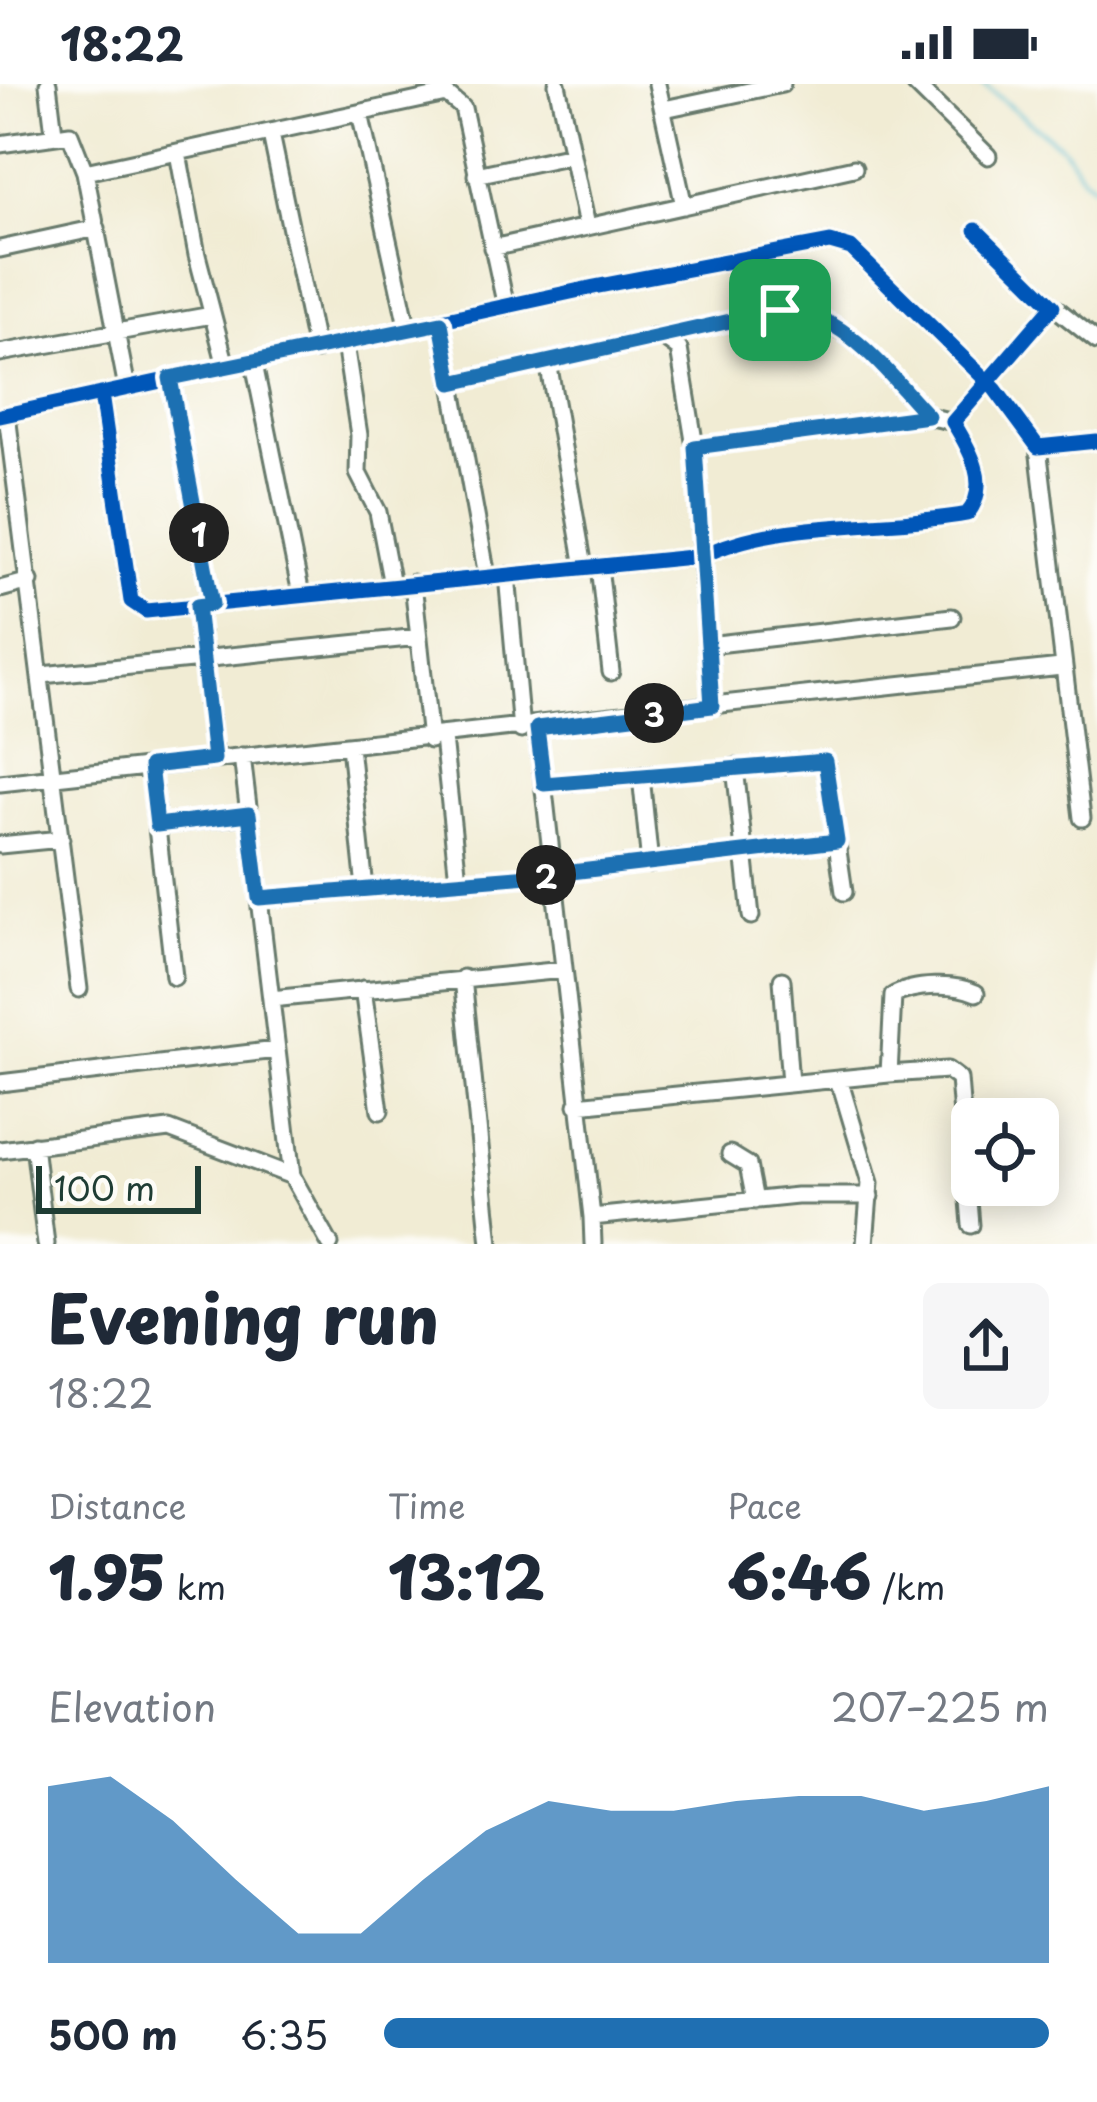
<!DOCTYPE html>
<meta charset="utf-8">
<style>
body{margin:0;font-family:"Playpen Sans",sans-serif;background:#f6f6f7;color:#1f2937;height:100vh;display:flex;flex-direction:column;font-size:45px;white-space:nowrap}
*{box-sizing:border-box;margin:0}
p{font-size:39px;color:#747a83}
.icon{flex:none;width:66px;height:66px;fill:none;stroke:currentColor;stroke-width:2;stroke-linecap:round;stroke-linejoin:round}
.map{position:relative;height:1160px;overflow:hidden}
.side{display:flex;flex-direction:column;background:#fff;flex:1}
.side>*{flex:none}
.controls{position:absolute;left:951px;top:1014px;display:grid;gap:24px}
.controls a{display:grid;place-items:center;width:108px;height:108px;border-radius:18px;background:#fff;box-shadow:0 6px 30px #0003;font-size:60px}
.scale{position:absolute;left:36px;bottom:30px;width:165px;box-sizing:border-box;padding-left:12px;border:6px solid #1f3d34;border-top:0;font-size:33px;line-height:42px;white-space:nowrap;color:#1f3d34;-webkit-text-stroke:9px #fdfcf7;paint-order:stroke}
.pin{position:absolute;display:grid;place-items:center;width:102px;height:102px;color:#fff;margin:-51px;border-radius:24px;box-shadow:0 6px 18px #0006}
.km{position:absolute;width:60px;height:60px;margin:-30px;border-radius:50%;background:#222;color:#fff;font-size:33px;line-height:60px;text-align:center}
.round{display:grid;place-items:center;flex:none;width:126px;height:126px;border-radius:18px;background:#f6f6f7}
.summary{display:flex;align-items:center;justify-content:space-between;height:204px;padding:0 48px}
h1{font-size:66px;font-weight:800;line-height:90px}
.figures{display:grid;grid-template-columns:repeat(3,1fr);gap:18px;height:204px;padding:12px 48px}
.figures div{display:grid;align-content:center}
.figures b{font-size:60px;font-weight:800}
.figures small{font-size:33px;font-weight:400}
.figures p{font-size:33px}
.chart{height:336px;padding:24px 48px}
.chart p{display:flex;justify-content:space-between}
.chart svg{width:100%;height:216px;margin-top:12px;fill:#1f6fb2;opacity:.7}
ul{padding:0 48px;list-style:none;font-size:39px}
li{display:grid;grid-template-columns:192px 144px 1fr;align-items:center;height:90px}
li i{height:30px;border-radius:15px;background:#1f6fb2}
.status{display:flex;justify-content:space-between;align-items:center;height:84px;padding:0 60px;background:#fff;direction:ltr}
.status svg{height:33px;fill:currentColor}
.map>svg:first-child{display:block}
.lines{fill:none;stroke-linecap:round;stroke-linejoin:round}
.stream{stroke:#55bdd3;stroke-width:3}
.minor-casing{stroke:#687a6c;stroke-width:21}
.minor{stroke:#fff;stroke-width:15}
.cycleway-casing{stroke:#fdfcf7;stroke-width:22}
.cycleway{stroke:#0057b8;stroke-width:15}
.route-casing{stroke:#fff;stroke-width:24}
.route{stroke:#1f6fb2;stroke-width:15}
</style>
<div class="status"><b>18:22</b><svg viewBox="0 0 49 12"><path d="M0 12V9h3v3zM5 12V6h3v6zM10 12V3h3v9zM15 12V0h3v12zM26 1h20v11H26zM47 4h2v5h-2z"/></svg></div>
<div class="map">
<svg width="1097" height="1160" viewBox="0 0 1097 1160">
<rect width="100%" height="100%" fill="#fdfcf7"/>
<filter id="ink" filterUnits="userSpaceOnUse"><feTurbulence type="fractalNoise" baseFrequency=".00833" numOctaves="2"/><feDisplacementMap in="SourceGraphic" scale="24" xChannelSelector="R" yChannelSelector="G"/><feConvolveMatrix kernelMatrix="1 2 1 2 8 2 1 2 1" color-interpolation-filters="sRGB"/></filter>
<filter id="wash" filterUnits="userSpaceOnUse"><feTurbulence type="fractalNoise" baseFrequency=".004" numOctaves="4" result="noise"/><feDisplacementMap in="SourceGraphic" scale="48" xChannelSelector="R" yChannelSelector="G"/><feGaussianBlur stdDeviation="2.7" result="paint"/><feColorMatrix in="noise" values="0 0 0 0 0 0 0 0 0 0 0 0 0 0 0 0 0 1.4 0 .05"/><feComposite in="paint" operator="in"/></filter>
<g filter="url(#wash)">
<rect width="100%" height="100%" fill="#f1ecd4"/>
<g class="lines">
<path class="stream" d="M982 0 1063 64 1083 93 1097 103"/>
</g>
</g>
<g filter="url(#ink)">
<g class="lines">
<defs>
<path id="minor" d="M48 0 54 49
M557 0 587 142
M657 0 684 122
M915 0 988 72
M664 25 782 0
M360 29 408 246
M271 50 316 266
M0 60 70 50 85 88 446 10 463 24 506 223
M178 69 197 171 226 282
M85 88 127 304
M476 91 572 71
M492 164 854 84
M0 165 97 144
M1053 222 1097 257
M441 239 487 492
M664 254 679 265 695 363 712 622
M345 260 359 351 358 389 378 428 392 501
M0 269 212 231
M548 278 584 483
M254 280 301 510
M170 294 212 520
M452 299 756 231C837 215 877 279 928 332
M101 310 131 517 146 527 702 472C780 434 883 446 967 430 992 401 969 364 953 338L1053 222 976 146
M7 331 79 905
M0 332 594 203 830 158 851 164 995 305 1038 363 1097 357
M695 363 928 332 953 338
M1038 363 1082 734
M599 482 611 588
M507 491 521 646
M413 499 430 656
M0 505 30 497
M197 522 214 675
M708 561 952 533
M42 591 419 553
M537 644 592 1133 797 1112H870
M443 654 458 796
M350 662 365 804
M242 672 292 1092 330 1160
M150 682 174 893
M735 683 751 832
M641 692 650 780
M0 699 1061 583
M544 700 825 677 844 808
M157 741 249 731
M0 761 61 755
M259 814 554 790 837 757
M463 894 490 1160
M782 896 790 999
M363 905 380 1027
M271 915 563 886
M889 990 947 986 959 995 971 1141
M834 996 842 1005 870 1099 865 1160
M0 999 276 966
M577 1021 889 990 893 912C913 900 955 899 976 909
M34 1061 46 1160
M0 1066 169 1045 292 1092
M730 1070 748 1081 755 1117
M592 1133 593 1160"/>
</defs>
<use href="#minor" class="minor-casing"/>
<use href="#minor" class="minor"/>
<defs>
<path id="cycleway" d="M101 310 131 517 146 527 702 472C780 434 883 446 967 430 992 401 969 364 953 338L1053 222 976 146
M0 332 594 203 830 158 851 164 995 305 1038 363 1097 357"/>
</defs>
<use href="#cycleway" class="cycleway-casing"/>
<use href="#cycleway" class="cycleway"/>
</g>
</g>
<g class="lines" filter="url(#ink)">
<defs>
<path id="route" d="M780 226C844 226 887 289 928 332L695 363 712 622 537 644 544 700 825 677 837 757 554 790 259 814 249 730 157 741 150 682 214 675 197 522 212 520 170 294 441 239 452 299Z"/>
</defs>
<use href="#route" class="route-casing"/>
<use href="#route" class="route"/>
</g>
</svg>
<div class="controls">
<a><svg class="icon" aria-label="locate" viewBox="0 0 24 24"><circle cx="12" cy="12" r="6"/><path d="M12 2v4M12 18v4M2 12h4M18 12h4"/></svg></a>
</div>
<div class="scale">100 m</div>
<div class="pin" style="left:780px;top:226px;background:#1e9e55"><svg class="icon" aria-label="arrive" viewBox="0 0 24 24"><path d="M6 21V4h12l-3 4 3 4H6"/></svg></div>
<b class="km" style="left:199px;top:449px">1</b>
<b class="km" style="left:546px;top:791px">2</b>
<b class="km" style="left:654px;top:629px">3</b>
</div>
<section class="side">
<div class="summary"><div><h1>Evening run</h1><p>18:22</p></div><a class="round"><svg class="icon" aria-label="share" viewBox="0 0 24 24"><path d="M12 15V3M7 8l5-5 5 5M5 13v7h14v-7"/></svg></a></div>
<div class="figures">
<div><p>Distance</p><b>1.95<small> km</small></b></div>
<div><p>Time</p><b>13:12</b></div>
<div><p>Pace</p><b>6:46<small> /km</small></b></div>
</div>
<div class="chart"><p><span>Elevation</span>207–225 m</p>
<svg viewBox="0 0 160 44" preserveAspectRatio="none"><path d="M0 44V8L10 6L20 15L30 27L40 38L50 38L60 27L70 17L80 11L90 13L100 13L110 11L120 10L130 10L140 13L150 11L160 8V44z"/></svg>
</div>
<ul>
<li><b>500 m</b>6:35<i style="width:100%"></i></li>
</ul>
</section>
